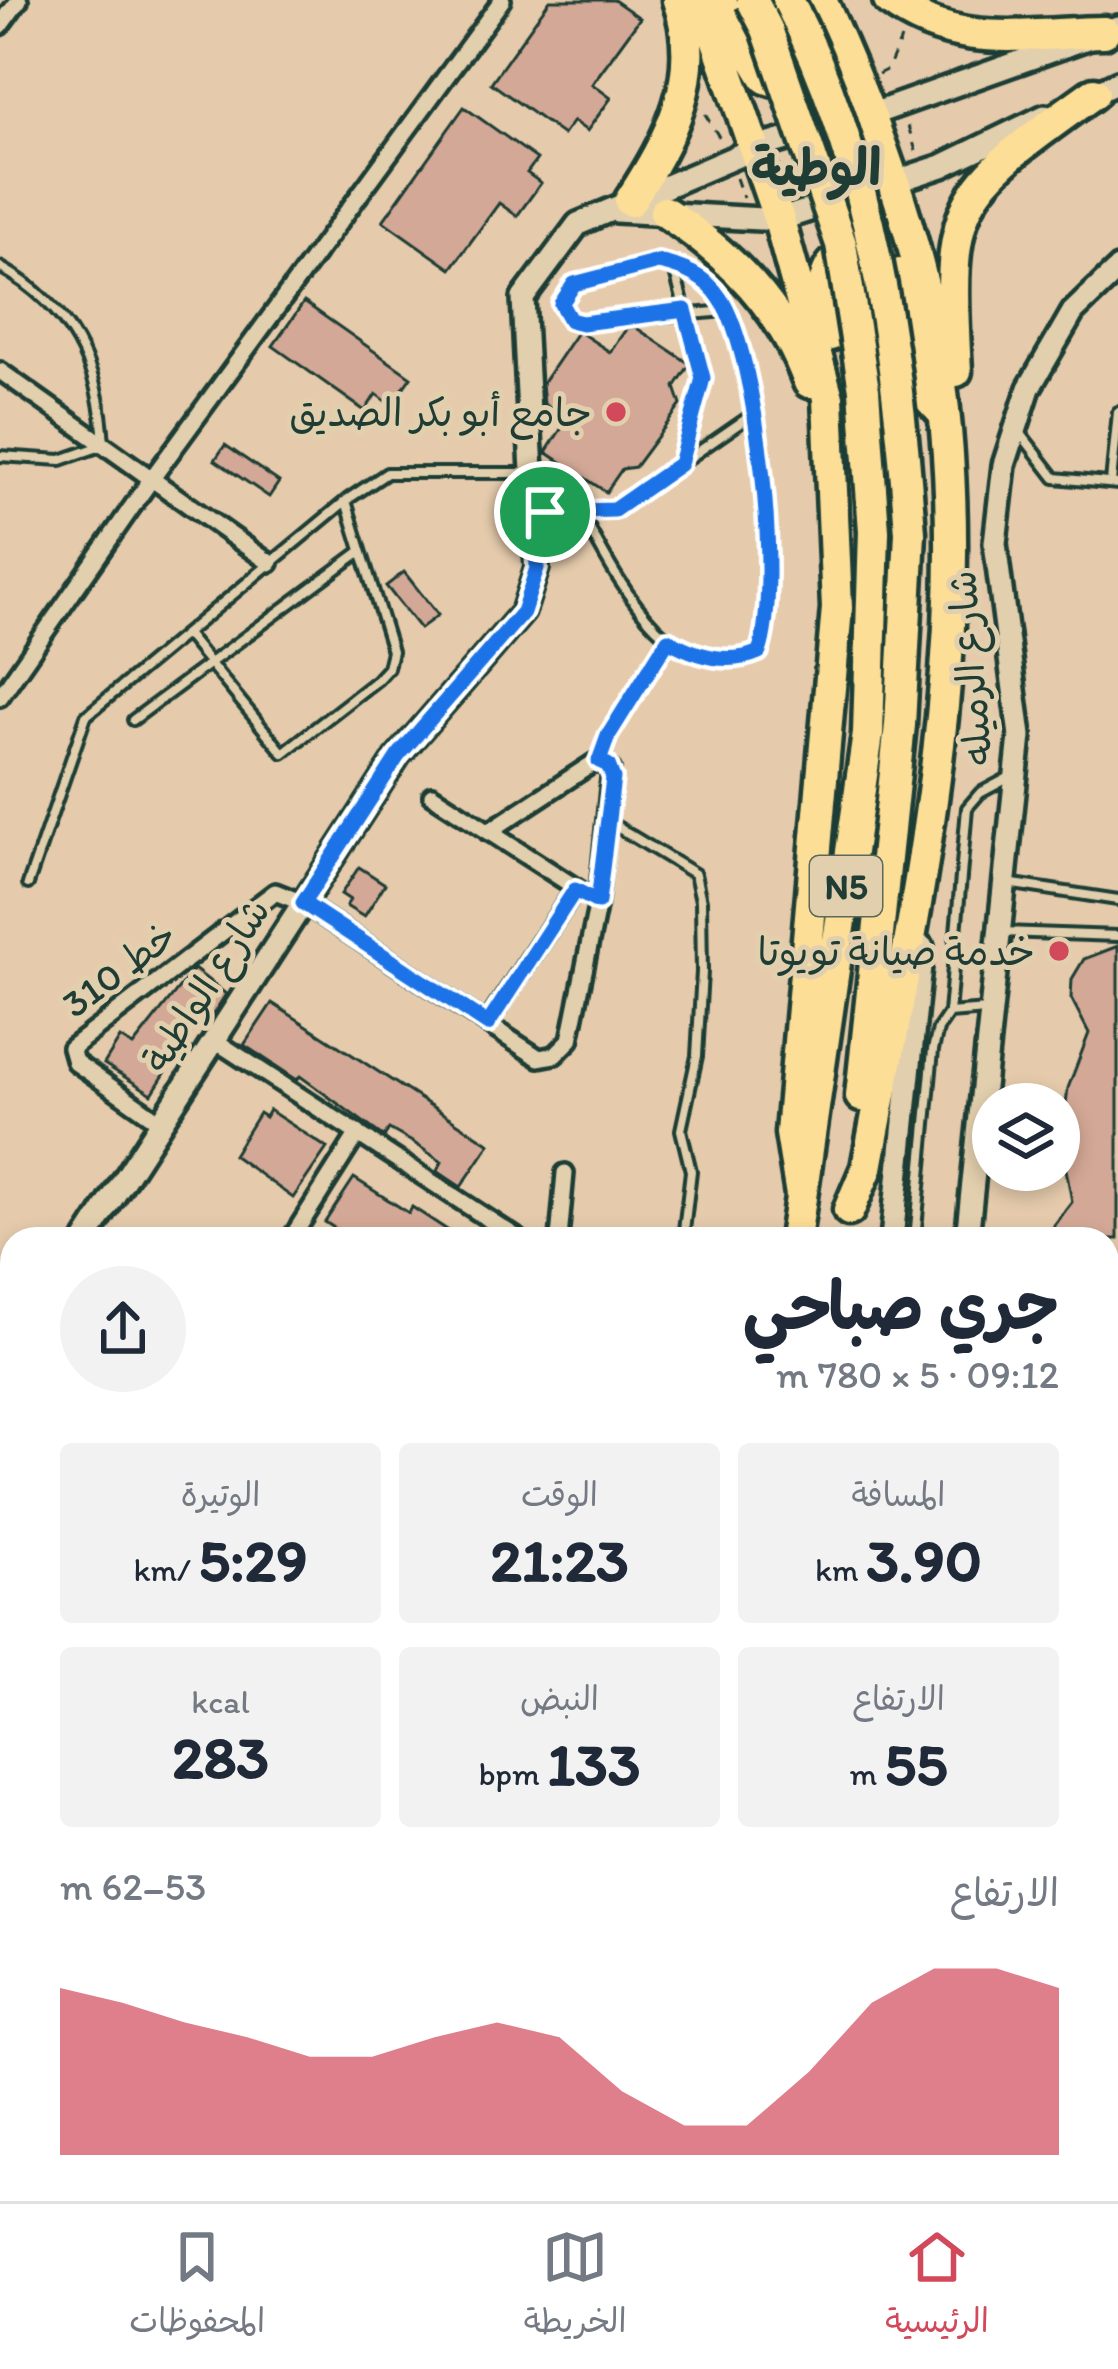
<!DOCTYPE html>
<html lang="ar">
<meta charset="utf-8">
<style>
body{margin:0;font-family:Itim,"Playpen Sans Arabic",sans-serif;background:#f2f2f3;color:#1f2937;direction:rtl;height:100vh;display:flex;flex-direction:column;font-size:45px;white-space:nowrap}
*{box-sizing:border-box;margin:0}
p{font-size:39px;color:#747a83}
.icon{flex:none;width:66px;height:66px;fill:none;stroke:currentColor;stroke-width:2;stroke-linecap:round;stroke-linejoin:round}
.map{position:relative;flex:1;overflow:hidden;direction:ltr}
.sheet{position:absolute;left:0px;top:1227px;width:1119px;height:975px;display:flex;flex-direction:column;background:#fff;border-radius:36px 36px 0 0;box-shadow:0 6px 18px #0003;direction:rtl}
.sheet>*{flex:none}
.tools{position:absolute;left:972px;top:1083px;display:grid;gap:24px}
.tools a{display:grid;place-items:center;width:108px;height:108px;border-radius:50%;background:#fff;box-shadow:0 6px 18px #0003;font-size:60px}
.pin{position:absolute;display:grid;place-items:center;width:102px;height:102px;color:#fff;margin:-51px;border:6px solid #fff;border-radius:50%;box-shadow:0 3px 12px #0007}
.round{display:grid;place-items:center;flex:none;width:126px;height:126px;border-radius:63px;background:#f2f2f3}
.summary{display:flex;align-items:center;justify-content:space-between;height:204px;padding:0 60px}
h1{font-size:66px;font-weight:700;line-height:90px}
.stats{display:grid;grid-template-columns:repeat(3,1fr);gap:18px;height:204px;padding:12px 60px}
.stats div{display:grid;align-content:center;border-radius:12px;background:#f2f2f3;text-align:center}
.stats b{font-size:60px;font-weight:700}
.stats small{font-size:33px;font-weight:400}
.stats p{font-size:33px}
.chart{height:336px;padding:24px 60px}
.chart p{display:flex;justify-content:space-between}
.chart svg{width:100%;height:216px;margin-top:12px;fill:#d1495b;opacity:.7}
.tab-bar{display:flex;justify-content:space-around;align-items:center;height:168px;border-top:3px solid #e0e1e3;background:#fff;font-size:33px;color:#747a83}
.tab-bar a{display:grid;justify-items:center;gap:6px}
.tab-bar .active{color:#d1495b}
.map>svg:first-child{display:block}
.building{fill:#d4a896;stroke:#1f3d34;stroke-width:3}
.lines{fill:none;stroke-linecap:round;stroke-linejoin:round}
.lane-casing{stroke:#1f3d34;stroke-width:16}
.street-casing{stroke:#1f3d34;stroke-width:24}
.secondary-casing{stroke:#1f3d34;stroke-width:30}
.highway-casing{stroke:#1f3d34;stroke-width:39}
.path{stroke:#1f3d34;stroke-width:3;stroke-dasharray:9 9;stroke-linecap:butt}
.lane{stroke:#e2cfad;stroke-width:8}
.street{stroke:#e2cfad;stroke-width:15}
.secondary{stroke:#e2cfad;stroke-width:21}
.highway{stroke:#fdde96;stroke-width:30}
.highway-bridge-casing{stroke:#1f3d34;stroke-width:39;stroke-linecap:butt}
.highway-bridge{stroke:#fdde96;stroke-width:30}
.route-casing{stroke:#fff;stroke-width:24}
.route{stroke:#1a73e8;stroke-width:15}
.poi-dot{fill:#d1495b;stroke:#e2cfad;stroke-width:4.5}
.labels{text-anchor:middle;dominant-baseline:central;stroke-width:10;stroke-linejoin:round;paint-order:stroke}
.shield{fill:#e2cfad;stroke:#5a6958;stroke-width:3}
.shield-label{font-size:36px;font-weight:bold;fill:#1f3d34}
.poi-label{font-size:39px;fill:#1f3d34;stroke:#e2cfad;text-anchor:end}
.street-label{font-size:39px;fill:#1f3d34;stroke:#e2cfad}
.district-label{font-size:51px;font-weight:bold;fill:#1f3d34;stroke:#e2cfad}
</style>
<div class="map">
<svg width="1118" height="2201" viewBox="0 0 1118 2201">
<rect width="100%" height="100%" fill="#e5cbac"/>
<filter id="ink" filterUnits="userSpaceOnUse"><feTurbulence type="fractalNoise" baseFrequency=".00833" numOctaves="2"/><feDisplacementMap in="SourceGraphic" scale="24" xChannelSelector="R" yChannelSelector="G"/><feConvolveMatrix kernelMatrix="1 2 1 2 8 2 1 2 1" color-interpolation-filters="sRGB"/></filter>
<g filter="url(#ink)">
<path class="building" d="M550 0H614L640 18 592 84 611 98 587 131 573 121 563 135 491 83Z
M464 107 537 159 527 173 541 183 517 216 499 203 451 269 383 221Z
M304 302 411 377 391 405 376 394 365 411 273 346Z
M635 327 690 364 675 387 681 405 635 467 622 469 606 492 546 452 567 420 544 404 542 384 578 331 610 352 627 328Z
M225 445 279 482 269 497 215 460Z
M404 572 438 615 420 629 386 586Z
M359 867 385 884 364 917 346 906 350 900 341 894Z
M1118 946V1239H1053L1054 1225 1072 1202 1061 1142 1068 1088 1089 1033 1071 998 1072 979 1084 959Z
M194 969 226 994 203 1030 196 1024 152 1094 104 1064 120 1038 133 1046Z
M272 1003 490 1144 461 1187 437 1171 442 1162 414 1143 389 1129 384 1137 300 1076 297 1080 244 1045Z
M269 1110 327 1148 293 1198 233 1155 259 1113 265 1117Z
M354 1178 409 1213 412 1207 461 1239H351L325 1222Z"/>
<g class="lines">
<defs>
<path id="lane" d="M673 265 703 378 681 462
M0 267C71 307 100 365 104 445L61 460 0 456
M1018 430 1055 478 1118 484
M1111 482 1118 412
M540 509 614 510 753 414
M580 511C614 572 669 693 759 652 783 588 758 362 723 301 716 288 702 278 689 271 652 253 612 276 574 284L561 304 570 320 582 323 727 311
M186 634 283 753 377 680 388 668 392 651 346 501
M133 720 361 551
M609 822 695 874 701 901 702 972 697 1056 681 1130 691 1171 683 1239
M1007 883 1118 900
M28 884 86 716 348 499 387 473H531
M1000 932 1118 936
M986 1010 949 1013 967 808 980 793 1010 777
M915 1239 933 1050 938 1029 949 1013
M1107 1637H1118
M1107 2108 1118 2098
M1107 2115 1118 2135"/>
<path id="street" d="M0 26 19 0
M0 371 270 563
M0 697 150 481 502 0
M432 795 598 902
M487 1024 575 890
M214 1040 519 1239
M160 1122 75 1062 71 1048 275 892 303 903 539 1058 555 1055 570 1040 598 902 611 769 595 762 488 832
M291 1239 358 1133
M559 1239 565 1173
M0 1743 12 1725
M0 1761 12 1769"/>
<path id="secondary" d="M1084 98 1118 82
M616 211 779 220 942 166 1045 116
M86 1239 398 756 523 612 537 568 523 298 578 224 756 148 870 115 1118 27
M892 1239 922 947
M967 1239 1020 736 995 543 1004 465 1029 388 1073 312 1118 269
M0 1373 12 1355
M0 1604 12 1612
M1107 2176 1118 2191
M764 2190 778 2201"/>
<path id="highway" d="M703 0 779 220 828 398 837 608 791 1133 801 1195
M719 0 766 78C794 89 823 79 825 46
M821 0C871 110 915 225 935 345 982 618 917 900 867 1168L849 1210
M889 0C956 51 1027 33 1104 32
M630 201C670 139 705 75 678 0
M665 212C730 255 782 306 809 382
M900 274 919 387 943 413
M830 335C823 298 813 257 862 251
M956 371C946 197 954 193 1094 93
M861 1096 900 725 910 533
M795 1239 868 734 874 531
M944 2190 950 2201
M1000 2190 1006 2201"/>
</defs>
<use href="#lane" class="lane-casing"/>
<use href="#street" class="street-casing"/>
<use href="#secondary" class="secondary-casing"/>
<use href="#highway" class="highway-casing"/>
<path class="path" d="M878 74 888 69 901 39
M705 114 722 142
M908 126 916 151
M736 178 743 198
M604 746 661 651"/>
<use href="#lane" class="lane"/>
<use href="#street" class="street"/>
<use href="#secondary" class="secondary"/>
<use href="#highway" class="highway"/>
<defs>
<path id="highway-bridge" d="M752 0 767 29 841 244 864 390 874 531
M788 0C872 163 898 353 910 533"/>
</defs>
<use href="#highway-bridge" class="highway-bridge-casing"/>
<use href="#highway-bridge" class="highway-bridge"/>
</g>
</g>
<g class="lines" filter="url(#ink)">
<defs>
<path id="route" d="M658 262C682 267 706 276 720 298 758 354 782 589 759 652 728 666 696 656 668 640L608 736 599 761 608 765 613 778 598 902 575 890 488 1024 303 903 398 756 523 612 537 568 535 521 545 512 614 510 680 464 703 378 685 310 582 323 570 320 561 304 574 284Z"/>
</defs>
<use href="#route" class="route-casing"/>
<use href="#route" class="route"/>
</g>
<g class="poi-dot">
<circle cx="616" cy="412" r="12"/>
<circle cx="1059" cy="951" r="12"/>
</g>
<g class="labels">
<rect class="shield" x="810" y="856" width="72" height="60" rx="9"/>
<g class="shield-label">
<text x="846" y="886">N5</text>
</g>
<g class="poi-label">
<text x="592" y="412">جامع أبو بكر الصديق</text>
<text x="1035" y="951">خدمة صيانة تويوتا</text>
</g>
<g class="street-label">
<text transform="translate(970 668) rotate(-95)">شارع الرميله</text>
<text transform="translate(119 969) rotate(-37)">خط 310</text>
<text transform="translate(206 985) rotate(-57)">شارع الواطية</text>
</g>
<g class="district-label">
<text x="816" y="167">الوطية</text>
</g>
</g>
</svg>
<div class="tools">
<a><svg class="icon" aria-label="layers" viewBox="0 0 24 24"><path d="M12 4l9 5-9 5-9-5zM3 14l9 5 9-5"/></svg></a>
</div>
<div class="pin" style="left:545px;top:512px;background:#1e9e55"><svg class="icon" aria-label="arrive" viewBox="0 0 24 24"><path d="M6 21V4h12l-3 4 3 4H6"/></svg></div>
<section class="sheet">
<div class="summary"><div><h1>جري صباحي</h1><p>09:12 · 5 × 780 m</p></div><a class="round"><svg class="icon" aria-label="share" viewBox="0 0 24 24"><path d="M12 15V3M7 8l5-5 5 5M5 13v7h14v-7"/></svg></a></div>
<div class="stats">
<div><p>المسافة</p><b>3.90<small> km</small></b></div>
<div><p>الوقت</p><b>21:23</b></div>
<div><p>الوتيرة</p><b>5:29<small> /km</small></b></div>
</div>
<div class="stats">
<div><p>الارتفاع</p><b>55<small> m</small></b></div>
<div><p>النبض</p><b>133<small> bpm</small></b></div>
<div><p>kcal</p><b>283</b></div>
</div>
<div class="chart"><p><span>الارتفاع</span>53–62 m</p>
<svg viewBox="0 0 160 44" preserveAspectRatio="none"><path d="M0 44V10L10 13L20 17L30 20L40 24L50 24L60 20L70 17L80 20L90 31L100 38L110 38L120 27L130 13L140 6L150 6L160 10V44z"/></svg>
</div>
</section>
</div>
<nav class="tab-bar">
<a class="active"><svg class="icon" aria-label="home" viewBox="0 0 24 24"><path d="M3 11l9-7 9 7M6 9v11h12V9"/></svg>الرئيسية</a>
<a><svg class="icon" aria-label="map" viewBox="0 0 24 24"><path d="M3 6l6-2 6 2 6-2v14l-6 2-6-2-6 2zM9 4v14M15 6v14"/></svg>الخريطة</a>
<a><svg class="icon" aria-label="saved" viewBox="0 0 24 24"><path d="M7 4h10v16l-5-4-5 4z"/></svg>المحفوظات</a>
</nav>
